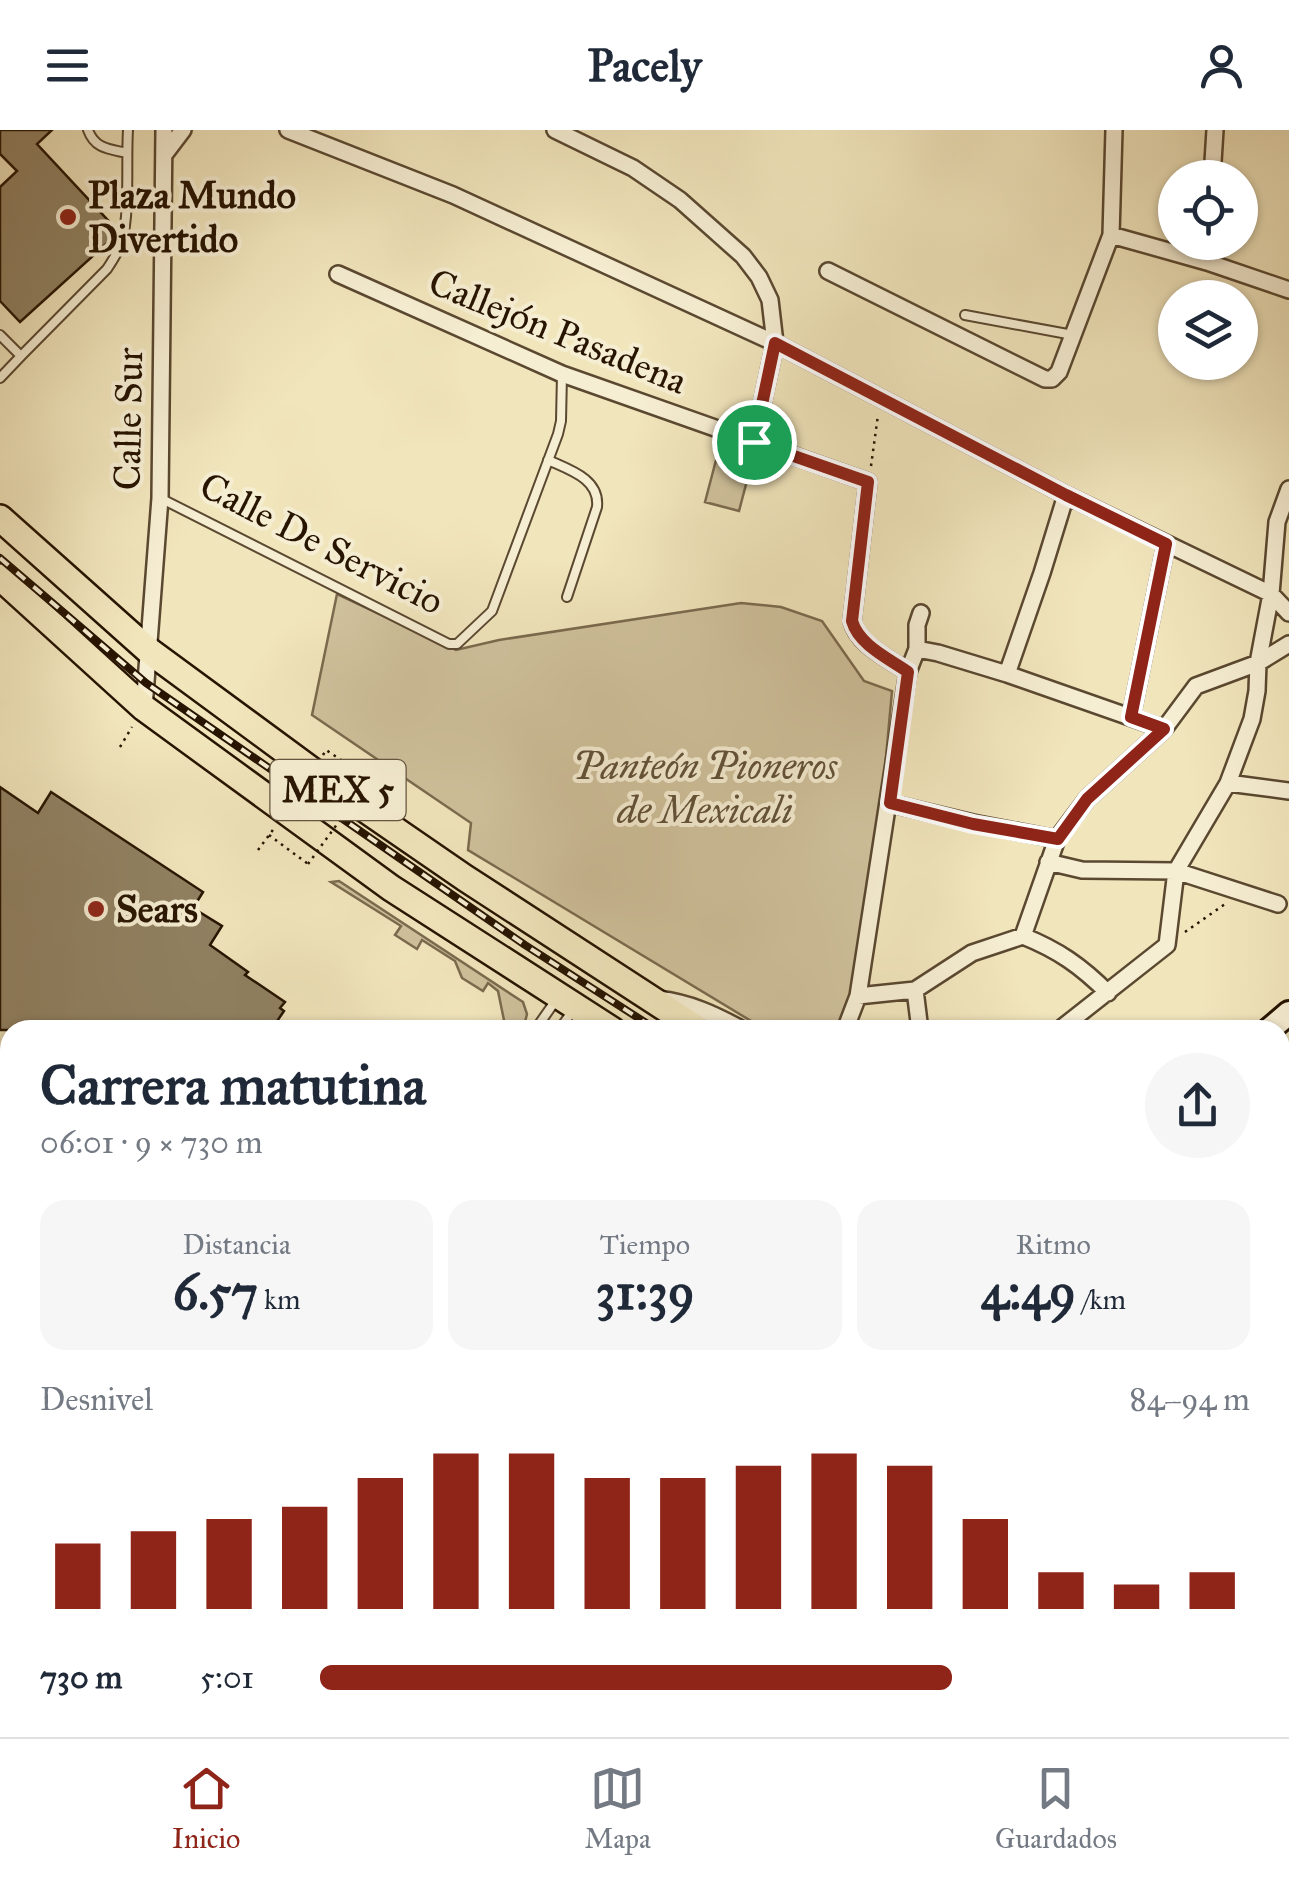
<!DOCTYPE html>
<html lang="es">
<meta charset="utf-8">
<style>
body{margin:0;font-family:"IM FELL Great Primer",serif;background:#f6f6f7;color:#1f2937;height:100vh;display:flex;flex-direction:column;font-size:38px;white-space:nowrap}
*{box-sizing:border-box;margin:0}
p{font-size:32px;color:#747a83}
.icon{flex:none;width:55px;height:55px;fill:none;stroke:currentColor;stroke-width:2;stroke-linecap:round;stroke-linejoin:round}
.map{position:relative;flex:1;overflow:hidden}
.panel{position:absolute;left:0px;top:890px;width:1290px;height:718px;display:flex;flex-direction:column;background:#fff;border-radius:30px 30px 0 0;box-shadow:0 2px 8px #0004}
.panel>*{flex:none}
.tools{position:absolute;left:1158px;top:30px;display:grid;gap:20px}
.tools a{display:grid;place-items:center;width:100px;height:100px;border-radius:50%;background:#fff;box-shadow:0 2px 8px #0004;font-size:50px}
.pin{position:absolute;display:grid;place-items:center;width:85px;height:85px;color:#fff;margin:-42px;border:5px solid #fff;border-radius:50%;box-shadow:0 2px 10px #0007}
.round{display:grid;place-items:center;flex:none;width:105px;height:105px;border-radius:52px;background:#f6f6f7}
.head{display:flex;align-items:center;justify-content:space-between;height:170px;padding:0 40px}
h1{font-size:55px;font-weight:700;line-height:75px}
.stats{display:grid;grid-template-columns:repeat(3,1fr);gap:15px;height:170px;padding:10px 40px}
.stats div{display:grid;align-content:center;border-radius:25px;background:#f6f6f7;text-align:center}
.stats b{font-size:50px;font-weight:700}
.stats small{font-size:28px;font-weight:400}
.stats p{font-size:28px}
.chart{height:280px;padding:20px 40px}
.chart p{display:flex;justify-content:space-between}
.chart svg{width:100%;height:180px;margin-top:10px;stroke:#8f2418;stroke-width:6}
ul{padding:0 40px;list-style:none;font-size:32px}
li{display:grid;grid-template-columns:160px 120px 1fr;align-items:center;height:75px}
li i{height:25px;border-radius:12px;background:#8f2418}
header{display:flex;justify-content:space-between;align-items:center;height:130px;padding:0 40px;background:#fff;font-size:45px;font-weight:700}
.menu{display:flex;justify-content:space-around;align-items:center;height:140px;border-top:2px solid #e0e1e3;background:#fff;font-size:28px;color:#747a83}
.menu a{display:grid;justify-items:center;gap:5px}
.menu .selected{color:#8f2418}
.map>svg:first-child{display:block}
.green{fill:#cfc19c;stroke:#7b6a4e;stroke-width:2.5}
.building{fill:#908162;stroke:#271401;stroke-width:2.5}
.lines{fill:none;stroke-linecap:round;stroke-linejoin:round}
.lane-casing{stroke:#5a4830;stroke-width:12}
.street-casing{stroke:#5a4830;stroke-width:20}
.secondary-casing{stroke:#271401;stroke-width:28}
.primary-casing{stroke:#271401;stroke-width:30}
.path{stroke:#271401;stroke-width:2.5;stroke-dasharray:2.5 5;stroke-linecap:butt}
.lane{stroke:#f6eed3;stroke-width:8}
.street{stroke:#f6eed3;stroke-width:15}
.secondary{stroke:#f6eed3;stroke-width:22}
.primary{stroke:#f1e5bc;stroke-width:25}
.rail-casing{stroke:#271401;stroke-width:8}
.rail{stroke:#f6eed3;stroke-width:4;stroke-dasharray:11;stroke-linecap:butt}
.path-bridge{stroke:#271401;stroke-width:2.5;stroke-dasharray:2.5 5;stroke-linecap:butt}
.route-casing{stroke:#fff;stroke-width:20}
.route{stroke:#8f2418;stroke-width:12}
.poi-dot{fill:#8f2418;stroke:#f6eed3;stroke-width:4}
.labels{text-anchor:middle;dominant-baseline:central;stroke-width:8;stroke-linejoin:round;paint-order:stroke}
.shield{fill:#f6eed3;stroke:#655540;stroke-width:2.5}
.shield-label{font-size:35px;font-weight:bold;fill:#271401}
.poi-label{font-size:38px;font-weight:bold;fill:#271401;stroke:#f6eed3;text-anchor:start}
.street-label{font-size:38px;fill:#271401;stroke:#f6eed3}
.park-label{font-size:38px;font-style:italic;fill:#625137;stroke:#f6eed3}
</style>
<header><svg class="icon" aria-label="menu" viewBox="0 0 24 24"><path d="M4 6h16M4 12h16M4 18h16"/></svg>Pacely<svg class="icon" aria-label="person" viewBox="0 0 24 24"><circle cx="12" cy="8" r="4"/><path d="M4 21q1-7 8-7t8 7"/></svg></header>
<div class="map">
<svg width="1289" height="1607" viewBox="0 0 1289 1607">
<rect width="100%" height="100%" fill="#f1e5bc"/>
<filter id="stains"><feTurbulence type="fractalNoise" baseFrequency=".002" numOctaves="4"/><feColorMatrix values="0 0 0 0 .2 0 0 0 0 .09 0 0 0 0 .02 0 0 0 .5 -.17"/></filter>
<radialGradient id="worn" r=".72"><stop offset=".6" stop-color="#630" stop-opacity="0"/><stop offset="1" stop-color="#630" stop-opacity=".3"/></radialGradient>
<path class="green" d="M720 315 754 324 739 381 705 372Z
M337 464 456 520 499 510 741 473 781 477 822 491 864 551 892 561 878 715 854 864 841 900H766L468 720 471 693 312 585Z
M339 751 523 872 527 884 523 900H506L498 861 488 853 483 861 462 848 455 831 422 810 417 819 395 805 401 796 331 752Z
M0 1489H10V1539H0Z
M0 1574H10V1598H21V1607H0Z
M118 1598H186L187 1604 240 1603V1607H118Z"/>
<path class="building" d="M0 0H52L37 14 117 100 116 105 20 192 0 171V57L17 41 0 24Z
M0 657 38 683 51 662 203 762 193 778 222 796 210 815 248 842 245 845 285 872 280 878 284 881 271 900H0Z"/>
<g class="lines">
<defs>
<path id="lane" d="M88 0C95 19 109 19 127 23
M965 185 1073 205
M0 205 21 226 0 248
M21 226 107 139C113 130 119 121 122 111 130 83 126 31 128 0
M548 330C570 340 600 349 597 377L567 467
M160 368 449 514H457L492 481 558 304 561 291 562 244
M535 900 556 870
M559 900 574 879
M812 1607 813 1598"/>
<path id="street" d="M288 0 453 65 775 213 1066 365 1271 464 1289 483
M555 0 633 38 680 70 743 126 759 147 770 170 775 213 754 312
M164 25 183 0
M1212 48 1215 0
M1111 105 1207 132 1289 160
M828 141 1045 249H1052L1059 242 1111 105 1114 0
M338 144 562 244 868 352 852 491C858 515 888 528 908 542
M917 519 938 523 1007 544 1164 599
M1007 544 1042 443 1066 365
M144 578 160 368 164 0
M1131 587 1166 414
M1228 653 1289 661
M889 673 973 693 1057 709
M1048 732 1082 740 1176 741 1278 774
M1023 806 1057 709 1087 669 1164 599 1196 556 1258 533 1289 514
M915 860 920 900
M858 866 915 860 972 823 1023 806C1058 820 1081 836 1108 863
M658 869C690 873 714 884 743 900
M845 900 858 866 908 542 917 519V495L921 483
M1059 900 1167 815 1176 741 1228 653 1252 589 1257 561 1258 533 1271 464 1277 392 1289 359
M0 1441 10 1448
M1280 1515H1289
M0 1561H10
M273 1607V1598
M714 1607V1598
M1184 1607V1598"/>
<path id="secondary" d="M1269 900 1289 883
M0 1466H10"/>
<path id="primary" d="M0 388 148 520 356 673 465 748 699 900
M0 447 144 578 391 758 612 900
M1280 1096 1289 1094
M1280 1266 1289 1271
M1280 1315 1289 1320"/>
</defs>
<use href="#lane" class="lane-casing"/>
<use href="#street" class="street-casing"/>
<use href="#secondary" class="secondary-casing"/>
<use href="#primary" class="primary-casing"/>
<path class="path" d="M871 336 878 285
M120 617 132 597
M323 625 326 620 370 649
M269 705 308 734
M258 720 275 697
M1185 802 1228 772"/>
<use href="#lane" class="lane"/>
<use href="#street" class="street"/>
<use href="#secondary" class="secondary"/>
<use href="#primary" class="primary"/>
<defs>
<path id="rail" d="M0 428 146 553 525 815 657 900
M1280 1288 1289 1293"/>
</defs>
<use href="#rail" class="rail-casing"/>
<use href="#rail" class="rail"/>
<path class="path-bridge" d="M308 734 370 649"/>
</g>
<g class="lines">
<defs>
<path id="route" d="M775 213 1066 365 1166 414 1131 587 1164 599 1087 669 1058 709 973 694 890 673 908 542C888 528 859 515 852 491L868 352 754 312Z"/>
</defs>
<use href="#route" class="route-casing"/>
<use href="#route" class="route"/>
</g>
<g class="poi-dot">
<circle cx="68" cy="87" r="10"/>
<circle cx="96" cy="779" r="10"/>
</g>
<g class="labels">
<rect class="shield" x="270.5" y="630" width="135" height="60" rx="8"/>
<g class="shield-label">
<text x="338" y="660">MEX 5</text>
</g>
<g class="poi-label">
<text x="88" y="65">Plaza Mundo<tspan x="88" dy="44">Divertido</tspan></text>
<text x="116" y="779">Sears</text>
</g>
<g class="street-label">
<text transform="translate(558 201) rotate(22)">Callejón Pasadena</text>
<text transform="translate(128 289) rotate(-89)">Calle Sur</text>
<text transform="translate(322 413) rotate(27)">Calle De Servicio</text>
</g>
<g class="park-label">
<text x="705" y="636">Panteón Pioneros<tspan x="705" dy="44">de Mexicali</tspan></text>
</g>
</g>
<rect width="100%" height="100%" filter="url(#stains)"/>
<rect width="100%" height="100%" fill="url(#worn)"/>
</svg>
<div class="tools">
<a><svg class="icon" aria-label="locate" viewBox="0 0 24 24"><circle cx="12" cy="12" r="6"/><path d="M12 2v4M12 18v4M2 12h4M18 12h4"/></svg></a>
<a><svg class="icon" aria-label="layers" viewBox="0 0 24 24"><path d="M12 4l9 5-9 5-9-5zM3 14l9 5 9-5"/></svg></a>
</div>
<div class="pin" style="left:754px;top:312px;background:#1e9e55"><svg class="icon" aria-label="arrive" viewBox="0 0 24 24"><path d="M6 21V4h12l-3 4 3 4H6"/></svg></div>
<section class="panel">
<div class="head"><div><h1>Carrera matutina</h1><p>06:01 · 9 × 730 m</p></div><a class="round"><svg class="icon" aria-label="share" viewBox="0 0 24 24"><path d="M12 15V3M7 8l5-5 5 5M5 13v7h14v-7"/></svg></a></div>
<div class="stats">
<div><p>Distancia</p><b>6.57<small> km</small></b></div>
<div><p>Tiempo</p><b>31:39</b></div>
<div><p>Ritmo</p><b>4:49<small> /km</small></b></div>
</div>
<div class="chart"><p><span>Desnivel</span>84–94 m</p>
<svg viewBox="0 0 160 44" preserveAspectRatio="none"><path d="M5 44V28M15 44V25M25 44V22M35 44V19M45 44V12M55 44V6M65 44V6M75 44V12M85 44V12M95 44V9M105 44V6M115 44V9M125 44V22M135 44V35M145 44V38M155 44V35"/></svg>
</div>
<ul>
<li><b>730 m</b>5:01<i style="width:68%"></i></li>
</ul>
</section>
</div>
<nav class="menu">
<a class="selected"><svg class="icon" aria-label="home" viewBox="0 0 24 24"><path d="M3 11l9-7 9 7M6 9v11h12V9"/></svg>Inicio</a>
<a><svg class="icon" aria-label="map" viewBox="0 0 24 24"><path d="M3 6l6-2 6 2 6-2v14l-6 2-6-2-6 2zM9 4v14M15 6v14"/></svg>Mapa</a>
<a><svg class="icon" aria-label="saved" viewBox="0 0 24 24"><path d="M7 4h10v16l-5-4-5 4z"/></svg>Guardados</a>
</nav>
